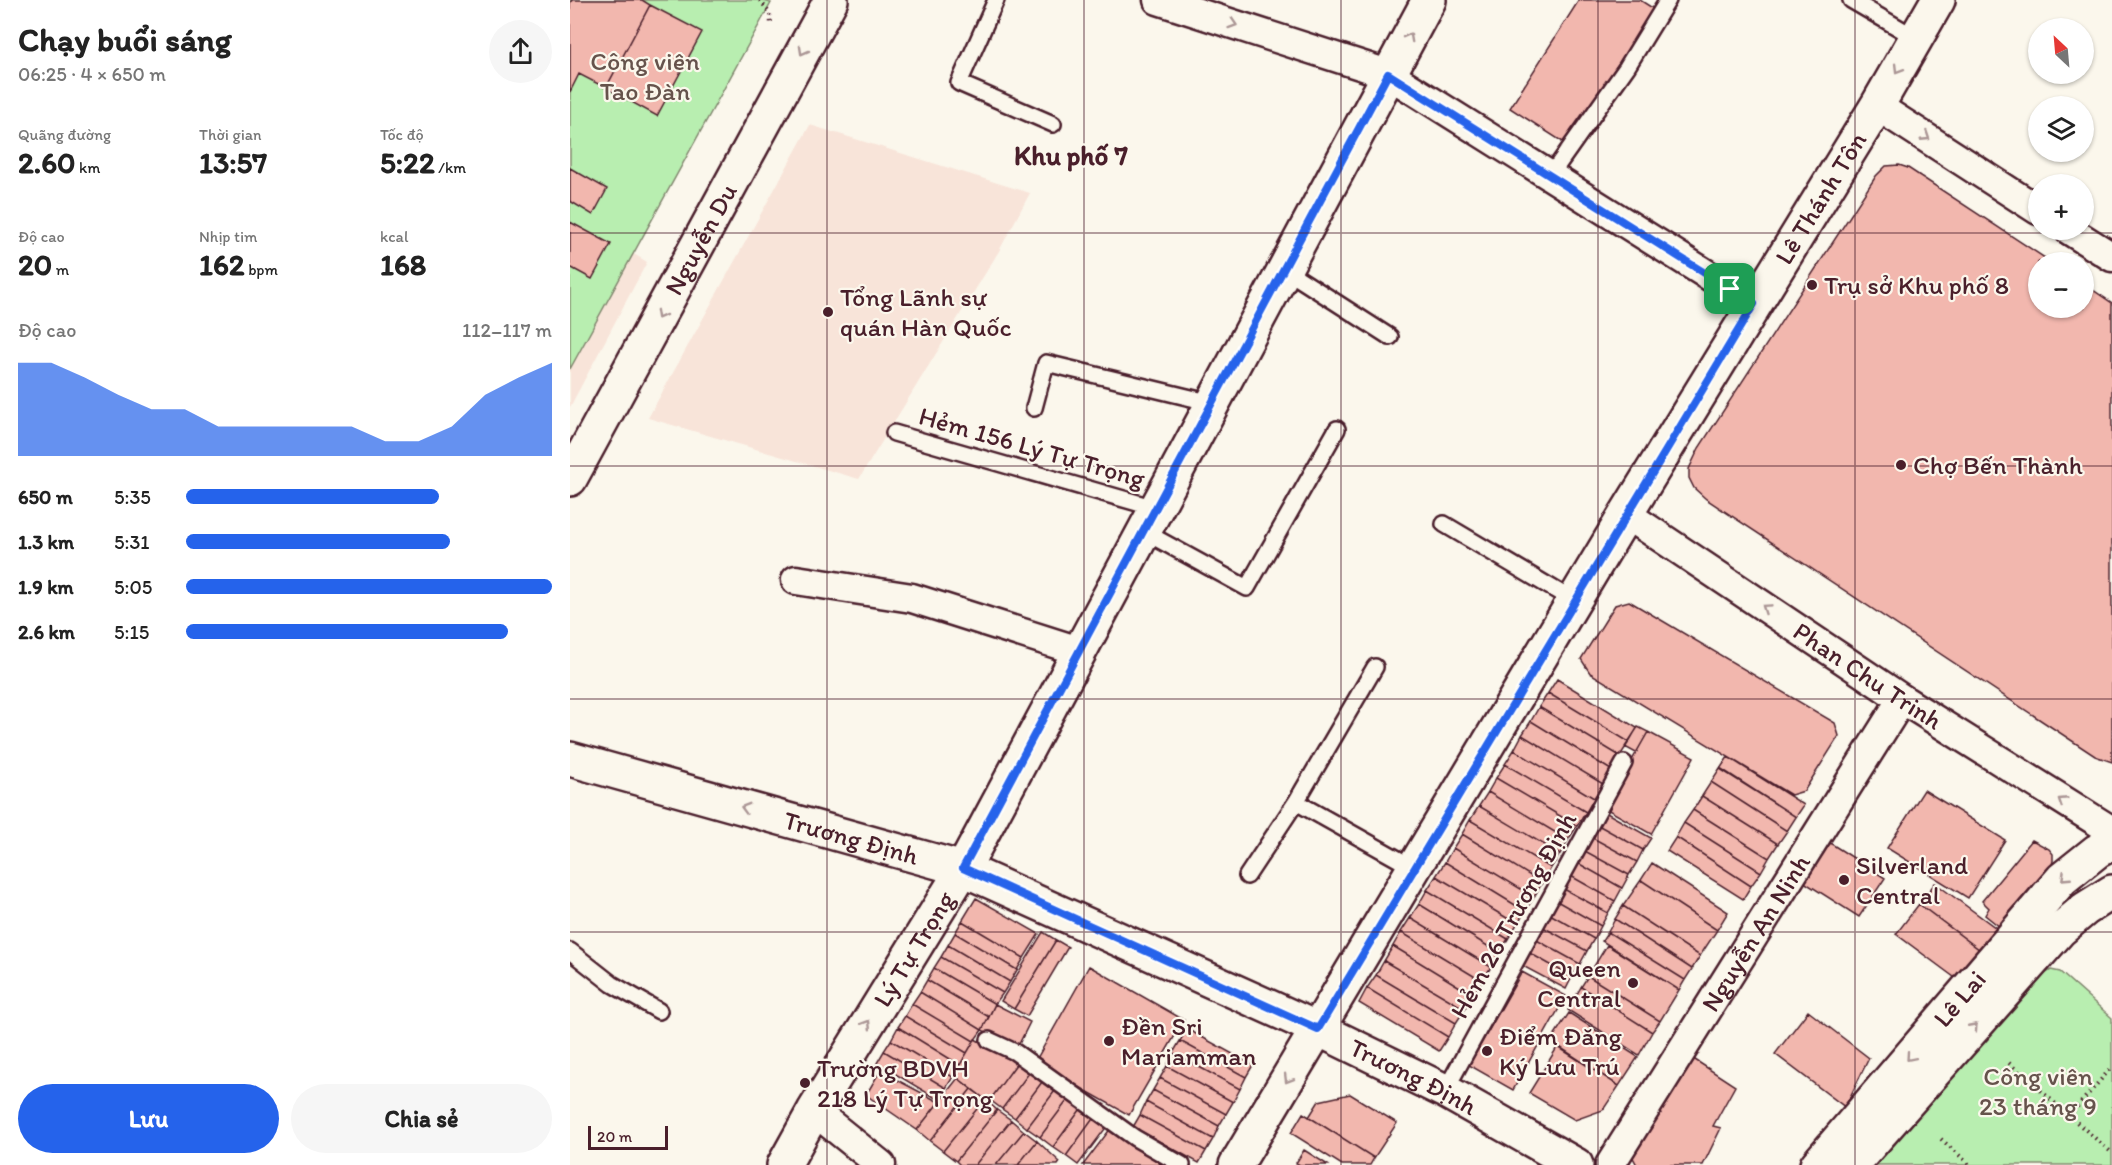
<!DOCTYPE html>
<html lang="vi">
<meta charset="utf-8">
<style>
body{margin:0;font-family:Itim,sans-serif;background:#f6f6f6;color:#222;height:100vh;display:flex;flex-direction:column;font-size:22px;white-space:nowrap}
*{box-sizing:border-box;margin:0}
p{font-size:20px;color:#767676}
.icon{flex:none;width:33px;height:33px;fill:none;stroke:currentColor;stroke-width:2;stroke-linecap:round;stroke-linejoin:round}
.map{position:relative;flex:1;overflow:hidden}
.details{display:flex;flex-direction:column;background:#fff;width:570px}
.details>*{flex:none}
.needle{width:39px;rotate:334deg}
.controls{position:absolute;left:1458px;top:18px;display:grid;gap:12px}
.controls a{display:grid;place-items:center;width:66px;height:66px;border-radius:50%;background:#fff;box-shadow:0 2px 4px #0004;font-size:30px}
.scale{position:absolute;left:18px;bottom:15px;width:80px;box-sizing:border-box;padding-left:6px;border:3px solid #4a1f2b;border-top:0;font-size:16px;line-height:21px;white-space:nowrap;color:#4a1f2b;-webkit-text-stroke:4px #fbf7ec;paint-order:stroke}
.pin{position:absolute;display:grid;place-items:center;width:51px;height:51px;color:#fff;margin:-26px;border-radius:12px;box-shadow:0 3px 9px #0006}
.round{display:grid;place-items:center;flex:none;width:63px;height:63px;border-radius:32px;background:#f6f6f6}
.head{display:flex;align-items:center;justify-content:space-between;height:102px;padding:0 18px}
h1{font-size:33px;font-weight:700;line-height:45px}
.stats{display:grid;grid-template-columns:repeat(3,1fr);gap:9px;height:102px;padding:6px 18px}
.stats div{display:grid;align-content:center}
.stats b{font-size:30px;font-weight:700}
.stats small{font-size:16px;font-weight:400}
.stats p{font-size:16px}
.chart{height:168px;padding:12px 18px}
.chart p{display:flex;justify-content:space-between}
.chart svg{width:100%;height:108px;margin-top:6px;fill:#2563eb;opacity:.7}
.action{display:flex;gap:12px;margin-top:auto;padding:12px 18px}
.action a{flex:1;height:69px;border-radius:36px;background:#2563eb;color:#fff;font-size:24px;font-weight:700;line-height:69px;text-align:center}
.action a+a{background:#f6f6f6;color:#222}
ul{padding:0 18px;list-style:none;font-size:20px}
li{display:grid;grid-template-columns:96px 72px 1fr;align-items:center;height:45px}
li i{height:15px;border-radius:8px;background:#2563eb}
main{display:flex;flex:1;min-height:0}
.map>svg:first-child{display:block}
.built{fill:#f8e4d9}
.green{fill:#b8eeb0;stroke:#81866e;stroke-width:1.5}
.building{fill:#f2b7ae;stroke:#4a1f2b;stroke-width:1.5}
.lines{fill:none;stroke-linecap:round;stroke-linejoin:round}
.lane-casing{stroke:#4a1f2b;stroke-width:20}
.street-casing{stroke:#4a1f2b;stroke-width:33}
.secondary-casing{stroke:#4a1f2b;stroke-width:38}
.primary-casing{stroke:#4a1f2b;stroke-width:38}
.path{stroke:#4a1f2b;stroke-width:4;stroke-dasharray:1.5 4.5;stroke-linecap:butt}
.lane{stroke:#fbf7ec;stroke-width:15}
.street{stroke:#fbf7ec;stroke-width:28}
.secondary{stroke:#fbf7ec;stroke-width:33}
.primary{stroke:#fbf7ec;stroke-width:33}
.oneway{stroke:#ab9695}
.route-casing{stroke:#fff;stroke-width:12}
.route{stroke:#2563eb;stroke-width:8}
.grid{fill:none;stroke:#4a1f2b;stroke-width:1.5;stroke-opacity:0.55}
.poi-dot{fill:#4a1f2b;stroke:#fbf7ec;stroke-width:2}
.labels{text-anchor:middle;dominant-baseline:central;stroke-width:4.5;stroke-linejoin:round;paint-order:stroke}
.park-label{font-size:26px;fill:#66534c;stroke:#fbf7ec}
.street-label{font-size:26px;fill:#4a1f2b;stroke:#fbf7ec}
.poi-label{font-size:26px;fill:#4a1f2b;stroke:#fbf7ec;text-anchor:start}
.neighbourhood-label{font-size:27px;font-weight:bold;fill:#4a1f2b;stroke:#fbf7ec}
</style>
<main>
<section class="details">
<div class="head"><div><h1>Chạy buổi sáng</h1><p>06:25 · 4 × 650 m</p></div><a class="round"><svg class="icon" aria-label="share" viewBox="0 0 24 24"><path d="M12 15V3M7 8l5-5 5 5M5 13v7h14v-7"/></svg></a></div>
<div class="stats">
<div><p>Quãng đường</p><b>2.60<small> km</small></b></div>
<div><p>Thời gian</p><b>13:57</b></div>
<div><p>Tốc độ</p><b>5:22<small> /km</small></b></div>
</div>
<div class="stats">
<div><p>Độ cao</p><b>20<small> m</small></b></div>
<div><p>Nhịp tim</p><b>162<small> bpm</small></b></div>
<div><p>kcal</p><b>168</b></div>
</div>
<div class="chart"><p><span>Độ cao</span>112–117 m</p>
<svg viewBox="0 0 160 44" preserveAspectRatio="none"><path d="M0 44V6L10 6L20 12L30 19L40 25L50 25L60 32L70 32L80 32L90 32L100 32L110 38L120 38L130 32L140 19L150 12L160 6V44z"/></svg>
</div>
<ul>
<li><b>650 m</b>5:35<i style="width:69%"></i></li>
<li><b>1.3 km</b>5:31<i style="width:72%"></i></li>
<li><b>1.9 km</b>5:05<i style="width:100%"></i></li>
<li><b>2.6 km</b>5:15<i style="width:88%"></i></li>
</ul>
<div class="action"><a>Lưu</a><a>Chia sẻ</a></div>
</section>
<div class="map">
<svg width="1542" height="1165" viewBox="0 0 1542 1165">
<rect width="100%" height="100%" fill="#fbf7ec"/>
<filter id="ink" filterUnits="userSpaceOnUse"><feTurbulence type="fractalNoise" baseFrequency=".0167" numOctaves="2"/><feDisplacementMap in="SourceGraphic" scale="12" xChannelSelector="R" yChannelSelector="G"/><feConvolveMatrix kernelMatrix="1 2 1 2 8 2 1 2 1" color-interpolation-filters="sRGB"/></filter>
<g filter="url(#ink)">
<path class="built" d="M240 125 460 193 429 251 289 479 78 418Z
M0 215 77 262 0 407Z"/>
<path class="green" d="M0 0H191L201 3 0 369Z
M1481 970 1490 972 1542 1018V1165H1301L1476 973Z"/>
<path class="building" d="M2 0H72L80 5 36 88 9 74 0 92V3Z
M1009 0H1070L1084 9 996 144 940 108Z
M80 5 132 32 87 116 36 88Z
M1329 165 1338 168 1481 262H1468V308H1514V284L1542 303V762L1525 756 1136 499 1124 488 1119 478V469L1129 448 1306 176 1316 166Z
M0 168 37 189 23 215 0 201Z
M0 222 41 244 22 279 0 267Z
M1059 601 1265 723 1269 736 1234 791 1221 795 1020 673 1011 659 1045 605Z
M987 679 1067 728 1059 742 978 693Z
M978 693 1059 742 1050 756 969 707Z
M969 707 1050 756 1041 770 961 721Z
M961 721 1041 770 1033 784 952 735Z
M1068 727 1078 732 1066 753 1055 747Z
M1078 732 1124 757 1081 834 1035 808Z
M952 735 1033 784 1024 798 944 750Z
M944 750 1024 798 1016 812 935 764Z
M1158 757 1234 805 1226 817 1150 769Z
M935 764 1016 812 1007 826 926 778Z
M1150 768 1226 817 1217 831 1141 782Z
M926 778 1007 826 998 840 918 792Z
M1141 782 1217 831 1208 844 1132 796Z
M1354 790 1435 840 1398 898 1317 848Z
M918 792 998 840 990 854 909 806Z
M1132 796 1208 844 1199 858 1123 810Z
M909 806 990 854 981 868 900 820Z
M1123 810 1199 858 1191 872 1114 823Z
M1035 812 1081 838 1073 850 1028 825Z
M900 820 981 868 972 883 892 834Z
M1114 823 1191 872 1181 886 1106 837Z
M1028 825 1073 850 1067 862 1021 837Z
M892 834 972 883 964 897 883 848Z
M1021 837 1067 862 1059 875 1013 850Z
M1106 837 1181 886 1173 899 1097 851Z
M1462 840 1479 849 1483 854V861L1480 871 1430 927 1415 915 1419 908 1412 901Z
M1260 843 1315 878 1289 917 1234 882Z
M883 848 964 897 955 911 875 862Z
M1013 850 1059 875 1052 888 1006 862Z
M875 862 955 911 947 924 866 876Z
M1006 862 1052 888 1045 901 999 875Z
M1082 863 1158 912 1147 930 1071 880Z
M999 875 1045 901 1038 913 992 888Z
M866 876 947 924 938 939 857 890Z
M1071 880 1147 930 1130 956 1053 906Z
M1365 883 1426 928 1410 950 1349 904Z
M992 888 1038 913 1031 926 985 900Z
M857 890 938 939 929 953 849 904Z
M406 898 469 934 454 958 392 921Z
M985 900 1031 926 1024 939 978 913Z
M849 904 929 953 921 967 840 918Z
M1349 904 1410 950 1388 980 1326 934Z
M1053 906 1130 956 1122 969 1045 919Z
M978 913 1024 939 1017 951 971 926Z
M840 918 921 967 912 981 831 932Z
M1045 919 1122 969 1115 980 1038 932Z
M392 921 454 958 447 970 385 933Z
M971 926 1017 951 1010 964 963 938Z
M473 932 486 940 444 1009 431 1001Z
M831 932 912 981 903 995 823 946Z
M1038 932 1115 980 1109 990 1032 941Z
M385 933 447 970 440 982 378 945Z
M963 938 1010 964 1002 977 956 951Z
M486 940 498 947 457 1016 444 1009Z
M378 945 440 982 433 993 371 957Z
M1037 945 1109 990 1090 1021 1018 976Z
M823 946 903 995 895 1009 814 961Z
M956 951 1002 977 996 989 949 964Z
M371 957 433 993 425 1004 364 968Z
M814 961 895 1009 886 1023 806 975Z
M519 966 614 1020 559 1115 465 1062Z
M364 968 425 1004 419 1017 357 980Z
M952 972 996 996 943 1090 899 1065Z
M806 975 886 1023 878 1037 797 988Z
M1018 976 1090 1021 1082 1032 1011 987Z
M357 980 419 1017 412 1030 350 992Z
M1011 987 1082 1032 1069 1055 998 1010Z
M797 988 878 1037 869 1051 789 1003Z
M350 992 412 1030 404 1041 342 1004Z
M342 1004 404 1041 397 1053 335 1016Z
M425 1004 460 1022 447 1048 412 1030Z
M1238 1011 1299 1058 1275 1107 1205 1054Z
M999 1013 1068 1057 1049 1086 980 1042Z
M335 1016 397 1053 390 1065 328 1027Z
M328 1027 390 1065 383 1077 321 1040Z
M617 1029 683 1065 676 1077 610 1041Z
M405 1039 447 1063 420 1100 415 1099 384 1075Z
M321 1040 383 1077 376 1088 314 1051Z
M610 1041 676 1077 670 1089 603 1053Z
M988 1046 1049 1086 1033 1110 1005 1120 959 1093Z
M314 1051 376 1088 369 1100 307 1063Z
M603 1053 670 1089 663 1102 597 1066Z
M1122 1058 1165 1086 1143 1126 1151 1128 1133 1165H1067L1060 1152Z
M449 1060 462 1069 432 1109 420 1100Z
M597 1066 663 1102 656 1114 590 1078Z
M462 1069 475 1078 445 1118 432 1109Z
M310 1071 369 1102 347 1130 296 1095Z
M388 1078 401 1089 360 1141 347 1130Z
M475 1078 487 1088 457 1128 445 1118Z
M590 1078 656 1114 649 1126 583 1090Z
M487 1088 500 1097 470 1137 457 1128Z
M401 1089 415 1099 373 1151 360 1141Z
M583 1090 649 1126 643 1139 576 1102Z
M780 1094 827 1123 804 1158 739 1117 749 1101Z
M500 1097 513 1106 483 1147 470 1137Z
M415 1099 427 1110 386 1161 373 1151Z
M576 1102 643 1139 636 1151 570 1115Z
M513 1106 525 1116 496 1156 483 1147Z
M427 1110 441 1120 405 1165H390L386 1161Z
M733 1113 804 1158 800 1165H772L721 1133Z
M570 1115 636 1151 629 1163 563 1127Z
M525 1116 538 1125 508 1165 496 1156Z
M441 1120 454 1131 426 1165H405Z
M541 1128 592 1165H513Z
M454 1131 467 1141 448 1165H426Z
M467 1141 490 1162 488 1165H448Z
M734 1150 758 1165H730L726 1163Z"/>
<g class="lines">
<defs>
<path id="lane" d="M426 0 389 83 483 124
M1281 0 1346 38
M980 176 1057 67 1098 0
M714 269 820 337
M464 408 476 363 642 403
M324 433 585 508
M874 524 1004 601
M573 531 677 588 767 429
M726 802 844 868
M677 876 726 802 805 667
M0 951 42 984 89 1011
M419 1040 445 1052 565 1138 612 1165
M875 1091 1054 763"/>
<g id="street">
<path d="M588 0 818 74 1184 304"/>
<path d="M1307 106 1468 210"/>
<path d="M1499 230 1542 257"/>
<path id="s1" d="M1056 514 1332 699 1542 831"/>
<path d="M226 580 342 598 509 651"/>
<path d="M244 1111 311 1165"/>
<path id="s2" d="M1040 1165 1332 699"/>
</g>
<g id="secondary">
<path id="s3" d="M0 479 261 0"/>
<path id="s4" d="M0 759 393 869 748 1029 875 1091 1006 1165"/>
<path id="s5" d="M214 1165 244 1111 393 869 859 0"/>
<path id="s6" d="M666 1165 1056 514 1307 106 1368 0"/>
</g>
<g id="primary">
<path id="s7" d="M1247 1165 1492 879 1527 851 1542 843"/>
<path d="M1282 1165 1490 930 1515 909 1542 892"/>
</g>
</defs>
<use href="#lane" class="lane-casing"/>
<use href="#street" class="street-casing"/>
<use href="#secondary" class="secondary-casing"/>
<use href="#primary" class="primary-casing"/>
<path class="path" d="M190 0 200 14 201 24
M1439 1063 1542 1153
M1499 1116 1542 1067
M1371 1139 1400 1165"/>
<use href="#lane" class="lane"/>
<use href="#street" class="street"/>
<use href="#secondary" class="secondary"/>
<use href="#primary" class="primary"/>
</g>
<defs><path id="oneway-chevron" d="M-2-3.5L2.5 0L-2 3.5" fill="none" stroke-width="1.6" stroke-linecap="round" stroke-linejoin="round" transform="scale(1.5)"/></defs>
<g class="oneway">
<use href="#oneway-chevron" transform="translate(663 24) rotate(18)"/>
<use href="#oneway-chevron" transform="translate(839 37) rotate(-62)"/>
<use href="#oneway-chevron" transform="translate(233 51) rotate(119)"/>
<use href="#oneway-chevron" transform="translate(1328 69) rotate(121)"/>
<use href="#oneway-chevron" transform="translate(1356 137) rotate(33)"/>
<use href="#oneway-chevron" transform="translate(90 315) rotate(119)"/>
<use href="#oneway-chevron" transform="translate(1196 608) rotate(-146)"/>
<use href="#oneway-chevron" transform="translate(1492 801) rotate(-147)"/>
<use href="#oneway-chevron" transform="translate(175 808) rotate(-164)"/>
<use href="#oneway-chevron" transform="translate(1495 877) rotate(137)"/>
<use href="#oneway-chevron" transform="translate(297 1024) rotate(-58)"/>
<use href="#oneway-chevron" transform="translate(1404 1027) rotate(-48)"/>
<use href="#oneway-chevron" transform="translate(1340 1057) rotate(131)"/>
<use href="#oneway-chevron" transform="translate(718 1079) rotate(121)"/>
</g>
</g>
<g class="lines" filter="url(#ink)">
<defs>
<path id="route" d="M818 74 1184 304 748 1029 393 868Z"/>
</defs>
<use href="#route" class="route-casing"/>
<use href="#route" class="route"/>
</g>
<path class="grid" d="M257 0V1165M514 0V1165M771 0V1165M1028 0V1165M1285 0V1165M0 233H1542M0 466H1542M0 699H1542M0 932H1542"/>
<g class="poi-dot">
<circle cx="1242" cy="285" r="6"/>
<circle cx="258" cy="312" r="6"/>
<circle cx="1331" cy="465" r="6"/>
<circle cx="1274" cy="880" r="6"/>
<circle cx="1063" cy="983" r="6"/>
<circle cx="539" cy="1041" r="6"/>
<circle cx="917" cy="1051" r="6"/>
<circle cx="235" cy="1083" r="6"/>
</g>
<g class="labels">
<g class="park-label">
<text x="75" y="61">Công viên<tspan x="75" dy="30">Tao Đàn</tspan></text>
<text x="1468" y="1076">Công viên<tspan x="1468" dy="30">23 tháng 9</tspan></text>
</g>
<g class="street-label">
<text stroke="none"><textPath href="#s6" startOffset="1130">Lê Thánh Tôn</textPath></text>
<text stroke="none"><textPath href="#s3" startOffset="273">Nguyễn Du</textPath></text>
<text transform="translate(462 447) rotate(16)">Hẻm 156 Lý Tự Trọng</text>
<text stroke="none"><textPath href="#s1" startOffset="291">Phan Chu Trinh</textPath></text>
<text stroke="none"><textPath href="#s4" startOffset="292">Trương Định</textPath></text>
<text transform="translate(943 915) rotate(-61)">Hẻm 26 Trương Ðịnh</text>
<text stroke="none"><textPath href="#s2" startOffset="274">Nguyễn An Ninh</textPath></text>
<text stroke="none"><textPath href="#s5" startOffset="252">Lý Tự Trọng</textPath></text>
<text stroke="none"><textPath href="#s7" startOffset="219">Lê Lai</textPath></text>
<text stroke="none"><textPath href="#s4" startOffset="904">Trương Định</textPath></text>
</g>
<g class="poi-label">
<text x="1254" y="285">Trụ sở Khu phố 8</text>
<text x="270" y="297">Tổng Lãnh sự<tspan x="270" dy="30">quán Hàn Quốc</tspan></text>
<text x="1343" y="465">Chợ Bến Thành</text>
<text x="1286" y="865">Silverland<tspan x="1286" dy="30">Central</tspan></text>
<text x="1051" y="968" text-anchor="end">Queen<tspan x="1051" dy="30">Central</tspan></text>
<text x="551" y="1026">Đền Sri<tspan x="551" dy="30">Mariamman</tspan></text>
<text x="929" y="1036">Điểm Đăng<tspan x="929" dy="30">Ký Lưu Trú</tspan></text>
<text x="247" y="1068">Trường BDVH<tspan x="247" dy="30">218 Lý Tự Trọng</tspan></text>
</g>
<g class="neighbourhood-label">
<text x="501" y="155">Khu phố 7</text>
</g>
</g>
</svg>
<div class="controls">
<a><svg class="needle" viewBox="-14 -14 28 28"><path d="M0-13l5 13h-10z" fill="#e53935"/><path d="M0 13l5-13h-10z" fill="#767676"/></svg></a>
<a><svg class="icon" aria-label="layers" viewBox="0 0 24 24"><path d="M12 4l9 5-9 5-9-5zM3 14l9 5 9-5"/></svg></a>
<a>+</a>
<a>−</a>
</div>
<div class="scale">20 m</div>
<div class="pin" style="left:1160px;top:289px;background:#1e9e55"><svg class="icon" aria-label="arrive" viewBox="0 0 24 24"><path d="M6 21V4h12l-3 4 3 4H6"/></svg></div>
</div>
</main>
